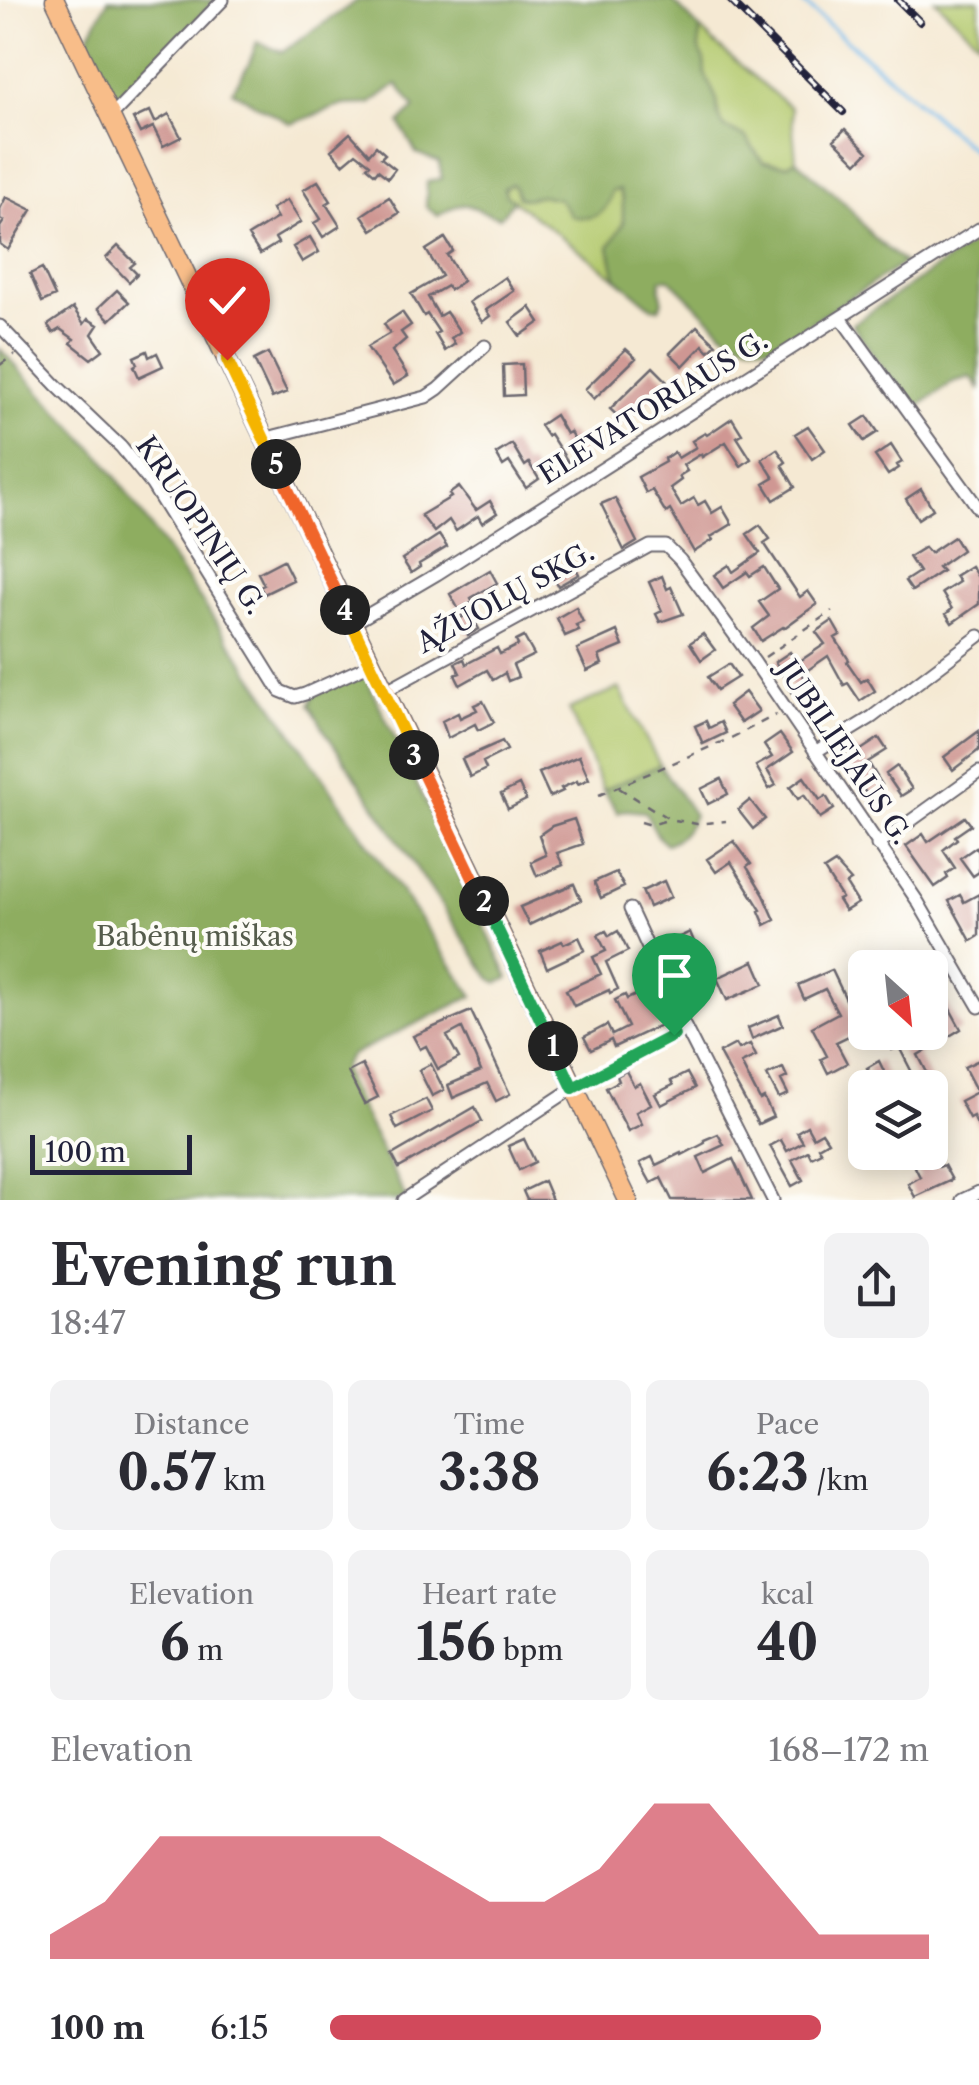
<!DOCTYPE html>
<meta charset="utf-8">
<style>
body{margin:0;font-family:"Libre Caslon Text",serif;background:#f2f2f3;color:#2b2b33;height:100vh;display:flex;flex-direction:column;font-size:38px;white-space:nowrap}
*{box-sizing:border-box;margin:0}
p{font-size:32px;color:#7c7c81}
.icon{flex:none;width:55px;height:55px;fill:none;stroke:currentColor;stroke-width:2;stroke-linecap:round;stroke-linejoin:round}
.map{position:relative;height:1200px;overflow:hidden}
.side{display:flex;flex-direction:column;background:#fff;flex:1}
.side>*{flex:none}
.needle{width:65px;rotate:153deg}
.controls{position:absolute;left:848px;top:950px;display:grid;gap:20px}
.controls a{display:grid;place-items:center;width:100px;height:100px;border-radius:15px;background:#fff;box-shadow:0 5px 25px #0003;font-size:50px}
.scale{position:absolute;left:30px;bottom:25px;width:162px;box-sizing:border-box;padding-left:10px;border:5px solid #22223b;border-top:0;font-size:28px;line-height:35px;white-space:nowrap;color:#22223b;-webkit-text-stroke:8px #fdfcf7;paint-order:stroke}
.pin{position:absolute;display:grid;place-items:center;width:85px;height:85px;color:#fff;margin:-102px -42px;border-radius:50% 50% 50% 0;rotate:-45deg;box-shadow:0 0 10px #0007}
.pin .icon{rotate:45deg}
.km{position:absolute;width:50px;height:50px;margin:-25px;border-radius:50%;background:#222;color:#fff;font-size:28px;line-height:50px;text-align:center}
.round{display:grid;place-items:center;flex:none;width:105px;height:105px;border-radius:15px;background:#f2f2f3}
.summary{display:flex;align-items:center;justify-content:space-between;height:170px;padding:0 50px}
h1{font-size:55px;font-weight:700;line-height:75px}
.stats{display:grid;grid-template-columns:repeat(3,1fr);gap:15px;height:170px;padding:10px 50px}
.stats div{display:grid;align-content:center;border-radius:15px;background:#f2f2f3;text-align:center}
.stats b{font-size:50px;font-weight:700}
.stats small{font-size:28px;font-weight:400}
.stats p{font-size:28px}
.chart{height:280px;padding:20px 50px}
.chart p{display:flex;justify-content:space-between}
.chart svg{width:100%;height:180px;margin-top:10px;fill:#d1495b;opacity:.7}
ul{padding:0 50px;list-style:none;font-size:32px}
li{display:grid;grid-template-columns:160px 120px 1fr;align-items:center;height:75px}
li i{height:25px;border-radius:12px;background:#d1495b}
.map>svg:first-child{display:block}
.green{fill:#b3c96d;stroke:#6a7654;stroke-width:2.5}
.forest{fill:#8ead60;stroke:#58684e;stroke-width:2.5}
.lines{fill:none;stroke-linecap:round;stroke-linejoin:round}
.stream{stroke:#73b9ea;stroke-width:4}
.building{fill:#cf9793}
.street-casing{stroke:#6c6870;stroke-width:15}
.primary-casing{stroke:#6c6870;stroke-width:21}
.path{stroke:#6c6870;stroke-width:2.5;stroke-dasharray:8 8;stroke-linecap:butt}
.street{stroke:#fff;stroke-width:11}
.primary{stroke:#f8bd89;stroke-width:18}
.rail-casing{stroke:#22223b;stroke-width:8}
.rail{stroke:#fdfcf7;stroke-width:4;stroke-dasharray:11;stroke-linecap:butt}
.split-1-casing{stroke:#fff;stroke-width:20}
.split-2-casing{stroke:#fff;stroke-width:20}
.split-3-casing{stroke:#fff;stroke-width:20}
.split-4-casing{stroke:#fff;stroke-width:20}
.split-5-casing{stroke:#fff;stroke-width:20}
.split-6-casing{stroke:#fff;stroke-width:20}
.split-1{stroke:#22a559;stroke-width:12}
.split-2{stroke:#22a559;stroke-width:12}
.split-3{stroke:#f0652b;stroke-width:12}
.split-4{stroke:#f5b400;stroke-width:12}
.split-5{stroke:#f0652b;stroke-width:12}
.split-6{stroke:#f5b400;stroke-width:12}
.labels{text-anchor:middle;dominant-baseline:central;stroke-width:8;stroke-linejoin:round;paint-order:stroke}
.street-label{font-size:28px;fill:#22223b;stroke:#fdfcf7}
.park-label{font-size:28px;fill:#555c4c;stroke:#fdfcf7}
</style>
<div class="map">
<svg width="979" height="1200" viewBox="0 0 979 1200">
<rect width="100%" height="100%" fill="#fdfcf7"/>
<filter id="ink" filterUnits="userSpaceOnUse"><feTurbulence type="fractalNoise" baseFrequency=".01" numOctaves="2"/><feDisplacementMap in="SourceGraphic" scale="20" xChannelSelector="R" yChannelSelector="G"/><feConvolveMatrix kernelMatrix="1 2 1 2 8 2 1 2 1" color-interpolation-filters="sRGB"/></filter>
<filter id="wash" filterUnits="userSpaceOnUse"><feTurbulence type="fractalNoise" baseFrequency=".0048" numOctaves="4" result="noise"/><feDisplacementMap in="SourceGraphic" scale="40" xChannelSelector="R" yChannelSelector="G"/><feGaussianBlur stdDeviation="2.25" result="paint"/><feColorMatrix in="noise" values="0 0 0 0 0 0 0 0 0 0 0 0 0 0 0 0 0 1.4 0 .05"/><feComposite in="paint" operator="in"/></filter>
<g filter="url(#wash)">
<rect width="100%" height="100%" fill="#f5e9d3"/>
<path class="green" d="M935 0H979V42Z
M700 29 714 43 791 108 796 160 787 165 763 162 745 137 724 127 718 114 717 100 705 74 704 61 699 48Z
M511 184 541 195 560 199 619 190 623 200V225L609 247 616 278 506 195 504 188Z
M619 688 660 765 603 790 569 709Z"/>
<path class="forest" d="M108 0H215L117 105 86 41Z
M358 0H672L700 29 699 48 704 61 705 74 717 100 718 115 724 127 745 137 763 162 787 165 796 160 847 205 873 237 904 263 803 328 770 346 745 343 723 332 670 279H661L660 289 663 301 659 309 653 308 616 278 609 247 623 224V200L619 190 612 191C607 215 594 221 571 216L559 199 541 195 526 199 518 197 514 186 511 184 504 188 506 195 514 200 500 217C468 210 470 194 438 216L426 207 427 182 442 179 439 162 416 153 400 123 415 108 397 84 370 104 343 105 291 124 232 91 249 64 257 42 282 52Z
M979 239V389L971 377 953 382 912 411 852 324Z
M0 349 106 462 473 996 351 1055 343 1067 347 1082 407 1200H0Z
M363 671 509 978 498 983 490 978 326 733 310 705 314 695Z
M660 765 694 815C687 830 682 838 666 844L659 838 645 812 625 810 618 813 603 790Z"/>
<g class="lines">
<path class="stream" d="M800 0 979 155"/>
</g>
<g id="blocks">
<path class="building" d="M150 111 155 122 169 114 181 137 163 146 153 127 140 133 133 119Z
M845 129 868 152 857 163 834 140Z
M350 133 369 154 376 146 385 154 381 158 395 169 388 178 378 170 375 174 367 167 370 164 356 153 343 164 331 150Z
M318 181 331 201 326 204 340 226 323 237 314 223 321 219 303 190Z
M6 197 32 210 8 250 0 244V227L4 221 0 219V209Z
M389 197 399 213 372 230 362 215Z
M287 200 301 222 275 238 278 243 260 254 248 236 277 218 272 209Z
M310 237 319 252 302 262 293 247Z
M445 238 453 251 447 255 463 281 450 290 447 286 428 297 439 316 446 312 460 332 451 338 455 344 445 351 435 334 439 332 427 314 424 316 411 294 442 276 426 250Z
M118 246 135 263 130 267 137 274 129 282 106 258Z
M42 268 55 296 42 302 30 274Z
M505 277 514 291 486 310 490 316 482 322 469 302Z
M117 290 129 302 110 320 98 308Z
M530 307 540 322 520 336 510 322Z
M73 308 84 324 88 319 98 325 92 334 103 350 91 359 71 343 74 339 60 329 53 333 48 325Z
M402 312 411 325 401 332 406 339 392 351 408 376 393 385 367 347 390 333 384 324Z
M697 326 716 344 709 351 703 345 683 366 670 353Z
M626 349 636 358 594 399 585 389Z
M147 351 149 357 157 353 163 366 139 377 134 366 137 364 134 357Z
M268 353 287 392 272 398 254 360Z
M522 364 523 395 504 396 503 365Z
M653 367 667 381 624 422 610 409Z
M555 415 566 434 570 432 583 453 568 462 550 434 547 436 540 425Z
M867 416 878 432 864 441 853 425Z
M732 418 742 434 737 437 751 459 741 466 726 442 702 457 701 454 683 465 687 471 679 476 681 480 670 488 681 506 694 498 698 505 705 501 712 513 722 507 732 524 711 537 713 540 694 552 670 510 666 513 652 490 646 493 638 477 665 462 664 459 674 452 678 458 696 447 692 441 705 433 707 435Z
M808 426 825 450 812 459 795 434Z
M512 444 525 466 529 463 539 479 526 488 509 462 503 466 496 454Z
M891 445 902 462 897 465 899 468 888 475 875 456Z
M777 449 786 462 782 465 795 487 774 500 764 484 774 478 762 459Z
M459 487 476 510 490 501 497 513 482 523 478 516 456 531 449 520 434 532 421 515 451 497 449 494Z
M921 489 933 509 918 519 906 499Z
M615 498 637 542 624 550 601 504Z
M760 525 770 539 764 543 800 597 808 591 817 604 784 628 783 627 761 641 753 628 769 616 759 602 778 589 764 567 750 576 747 572 723 588 714 575 729 565 733 572 760 553 747 534Z
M439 535 447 547 419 564 420 567 411 573 402 559Z
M954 537 962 550 938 567 942 571 912 591 905 581 919 572 909 557 925 547 930 553Z
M283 560 293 580 264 594 260 587 264 585 258 573Z
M572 561 579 574 558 586 551 572Z
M971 566 979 579V604L952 623 946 614 952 609 942 593 959 582 955 576Z
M490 570 497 583 471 598 473 602 466 606 479 629 468 635 459 619 463 617 450 594Z
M662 576 667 589 671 587 683 614 660 622 656 614 662 611 649 582Z
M576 607 583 622 576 625 579 630 565 636 557 618Z
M832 621 840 635 835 638 849 660 847 662 861 682 867 678 875 691 860 701 848 683 844 685 828 656 802 674 814 693 799 703 790 689 792 688 775 662 790 652 797 663 825 644 816 632Z
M617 631 623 646 599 656 602 664 587 671 577 649Z
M703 634 715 650 701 660 690 643Z
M524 637 534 655 513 665 518 677 508 681 505 673 493 680 487 670 460 685 455 675 460 673 455 663 464 659 466 664 497 648 500 654 518 645 516 641Z
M729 664 738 677 717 690 708 677Z
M745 692 759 711 741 723 728 705Z
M483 701 494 722 478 730 475 724 448 738 442 721 458 713 460 718 477 710 474 705Z
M706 721 709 728 721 722 726 733 703 744 695 726Z
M979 731V750L953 770 944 757Z
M780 734 793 752 767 770 776 785 769 789 756 766 772 757 764 745Z
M879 738 887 750 868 762 882 785 867 795 842 755 853 747 856 752 861 750Z
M502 741 507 750 483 762 486 769 470 777 462 759Z
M579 756 589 779 578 784 577 781 561 788 563 791 550 797 539 773Z
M897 766 912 789 901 796 886 774Z
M804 777 820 800 826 796 834 809 820 818 804 795 798 799 790 787Z
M721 779 728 794 708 804 701 789Z
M519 785 526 800 508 809 501 794Z
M750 800 765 819 753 829 738 810Z
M965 817 971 825 955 836 957 839 943 850 955 868 946 874 948 878 935 887 906 846 923 834 928 842Z
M574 819 583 844 557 853 563 865 537 876 531 862 546 855 539 835 552 826Z
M734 841 751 864 747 867 764 895 775 920 765 925 759 911 761 910 731 862 716 872 707 859Z
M976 847 979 852V872L973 876 960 858Z
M835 863 851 881 846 884 858 903 845 911 838 900 842 898 824 870Z
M616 872 624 887 601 898 594 882Z
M664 881 671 897 649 907 642 891Z
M574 884 581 900 529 925 520 907Z
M979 894V936L971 941 949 901 960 895 964 902Z
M606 931 609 936 618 931 628 951 606 962 618 989 610 993 609 990 574 1006 566 990 601 974 593 957 606 951 598 935Z
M690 932 697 949 675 959 667 943Z
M579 937 585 950 547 968 540 951 562 941 564 944Z
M754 961 764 984 727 1000 717 978Z
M832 970 851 1010 849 1011 859 1031 836 1042 847 1063 828 1073 821 1059 827 1056 812 1027 838 1013 825 989 804 999 798 985Z
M939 989 961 1029 918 1055 935 1088H920L899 1047 892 1050 882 1032H930V994Z
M645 991 661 1025 614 1047 611 1040 591 1050 584 1037 607 1025 612 1035 628 1027 615 1000 625 995 627 999Z
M471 1011 510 1094 496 1101 487 1083 453 1098 448 1085 481 1071 462 1028 447 1036 459 1058 438 1069 426 1046 420 1049 413 1036Z
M779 1015 783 1025 752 1039 748 1028Z
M736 1044 739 1049 750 1044 756 1056 741 1063 760 1100 764 1098 773 1117 758 1124 719 1053Z
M979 1060V1129L973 1116 969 1118 960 1101 977 1092 964 1067Z
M879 1061 892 1088H878L867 1068Z
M431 1064 444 1090 432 1096 419 1070Z
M362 1065 378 1097 364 1104 348 1072Z
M783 1068 787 1077 781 1080 788 1094 779 1098 767 1075Z
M626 1071 634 1086 640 1083 651 1104 636 1112 642 1124 628 1131 606 1088 619 1081 617 1076Z
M687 1073 695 1088 661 1105 655 1094 673 1085 671 1081Z
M426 1099 432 1111 397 1129 391 1116Z
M475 1107 482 1121 399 1168 392 1155Z
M807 1126 813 1137 822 1132 828 1141 818 1147 821 1152 811 1157 808 1151 792 1160 803 1180 792 1186 770 1146 781 1140 787 1151 803 1142 797 1132Z
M718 1134 724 1145 698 1157 705 1173 733 1159 752 1200H672L661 1178 651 1183 640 1163 652 1157 656 1165 681 1153 682 1155 705 1143 704 1140Z
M524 1139 535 1162 519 1170 508 1146Z
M903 1152H930L927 1154 929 1158 934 1156 939 1167 944 1165 952 1180 915 1197 908 1184 920 1177 912 1161 908 1163Z
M544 1181 552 1200H527L523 1191Z"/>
</g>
</g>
<g filter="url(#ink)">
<use href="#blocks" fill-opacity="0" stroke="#6c6870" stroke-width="2.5"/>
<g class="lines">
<defs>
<path id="street" d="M110 117 223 0
M841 318 979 509
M0 326 56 385 121 447 152 485 280 691 295 697 305 694 371 664
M265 441 275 436 426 397 438 389 485 346
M352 624 437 574 979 229
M383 692 650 546H666L680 560 755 663 918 902 979 1007
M815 752 872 717 979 636
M877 845 979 772
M630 909 680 1017 773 1200
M404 1200 573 1088 686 1029
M962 1200 979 1192"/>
<path id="primary" d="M55 0 628 1200"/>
</defs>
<use href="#street" class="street-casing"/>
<use href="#primary" class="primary-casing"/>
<path class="path" d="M0 365 15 354
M765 657 832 611
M619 788 669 819 697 824 726 821
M599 795 731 738 776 715
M641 822 651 825 667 820"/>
<use href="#street" class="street"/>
<use href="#primary" class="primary"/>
<defs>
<path id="rail" d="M730 0 843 112
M898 0 920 22"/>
</defs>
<use href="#rail" class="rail-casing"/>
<use href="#rail" class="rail"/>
</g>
</g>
<g class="lines" filter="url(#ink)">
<defs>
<path id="split-1" d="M553 1046 573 1088 674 1035"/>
<path id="split-2" d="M484 901 553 1046"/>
<path id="split-3" d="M414 755 484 901"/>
<path id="split-4" d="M345 610 414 755"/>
<path id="split-5" d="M276 464 345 610"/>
<path id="split-6" d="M227 360 276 464"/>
</defs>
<use href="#split-1" class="split-1-casing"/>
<use href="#split-2" class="split-2-casing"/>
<use href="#split-3" class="split-3-casing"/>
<use href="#split-4" class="split-4-casing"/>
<use href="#split-5" class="split-5-casing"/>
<use href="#split-6" class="split-6-casing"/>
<use href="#split-1" class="split-1"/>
<use href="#split-2" class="split-2"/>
<use href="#split-3" class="split-3"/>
<use href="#split-4" class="split-4"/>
<use href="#split-5" class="split-5"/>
<use href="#split-6" class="split-6"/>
</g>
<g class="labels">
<g class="street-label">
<text transform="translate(653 407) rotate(-32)">ELEVATORIAUS G.</text>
<text transform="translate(201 525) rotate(56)">KRUOPINIŲ G.</text>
<text transform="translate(505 597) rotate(-29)">ĄŽUOLŲ SKG.</text>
<text transform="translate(845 752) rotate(56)">JUBILIEJAUS G.</text>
</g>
<g class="park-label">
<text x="195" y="936">Babėnų miškas</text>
</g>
</g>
</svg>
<div class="controls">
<a><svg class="needle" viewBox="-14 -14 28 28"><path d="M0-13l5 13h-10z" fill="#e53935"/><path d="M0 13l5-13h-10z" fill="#7c7c81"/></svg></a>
<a><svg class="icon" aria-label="layers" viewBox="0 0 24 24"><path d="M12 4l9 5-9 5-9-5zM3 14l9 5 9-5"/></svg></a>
</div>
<div class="scale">100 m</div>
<div class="pin" style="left:674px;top:1035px;background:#1e9e55"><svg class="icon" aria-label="arrive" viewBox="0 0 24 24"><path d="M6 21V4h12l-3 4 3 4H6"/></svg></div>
<div class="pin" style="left:227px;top:360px;background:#d93025"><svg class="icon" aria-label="check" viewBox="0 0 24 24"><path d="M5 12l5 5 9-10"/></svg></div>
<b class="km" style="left:553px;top:1046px">1</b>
<b class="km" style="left:484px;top:901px">2</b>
<b class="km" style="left:414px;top:755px">3</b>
<b class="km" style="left:345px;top:610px">4</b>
<b class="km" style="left:276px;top:464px">5</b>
</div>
<section class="side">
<div class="summary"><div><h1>Evening run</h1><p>18:47</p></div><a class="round"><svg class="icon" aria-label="share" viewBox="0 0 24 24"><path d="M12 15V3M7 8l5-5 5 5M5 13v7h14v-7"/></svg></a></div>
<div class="stats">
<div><p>Distance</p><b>0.57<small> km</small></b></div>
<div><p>Time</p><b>3:38</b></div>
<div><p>Pace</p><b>6:23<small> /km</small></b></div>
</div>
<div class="stats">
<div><p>Elevation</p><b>6<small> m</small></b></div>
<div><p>Heart rate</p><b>156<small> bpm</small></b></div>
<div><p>kcal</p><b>40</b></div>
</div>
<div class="chart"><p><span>Elevation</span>168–172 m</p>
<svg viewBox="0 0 160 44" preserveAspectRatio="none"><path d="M0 44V38L10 30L20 14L30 14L40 14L50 14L60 14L70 22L80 30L90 30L100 22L110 6L120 6L130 22L140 38L150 38L160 38V44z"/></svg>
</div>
<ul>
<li><b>100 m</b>6:15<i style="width:82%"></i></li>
</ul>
</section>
